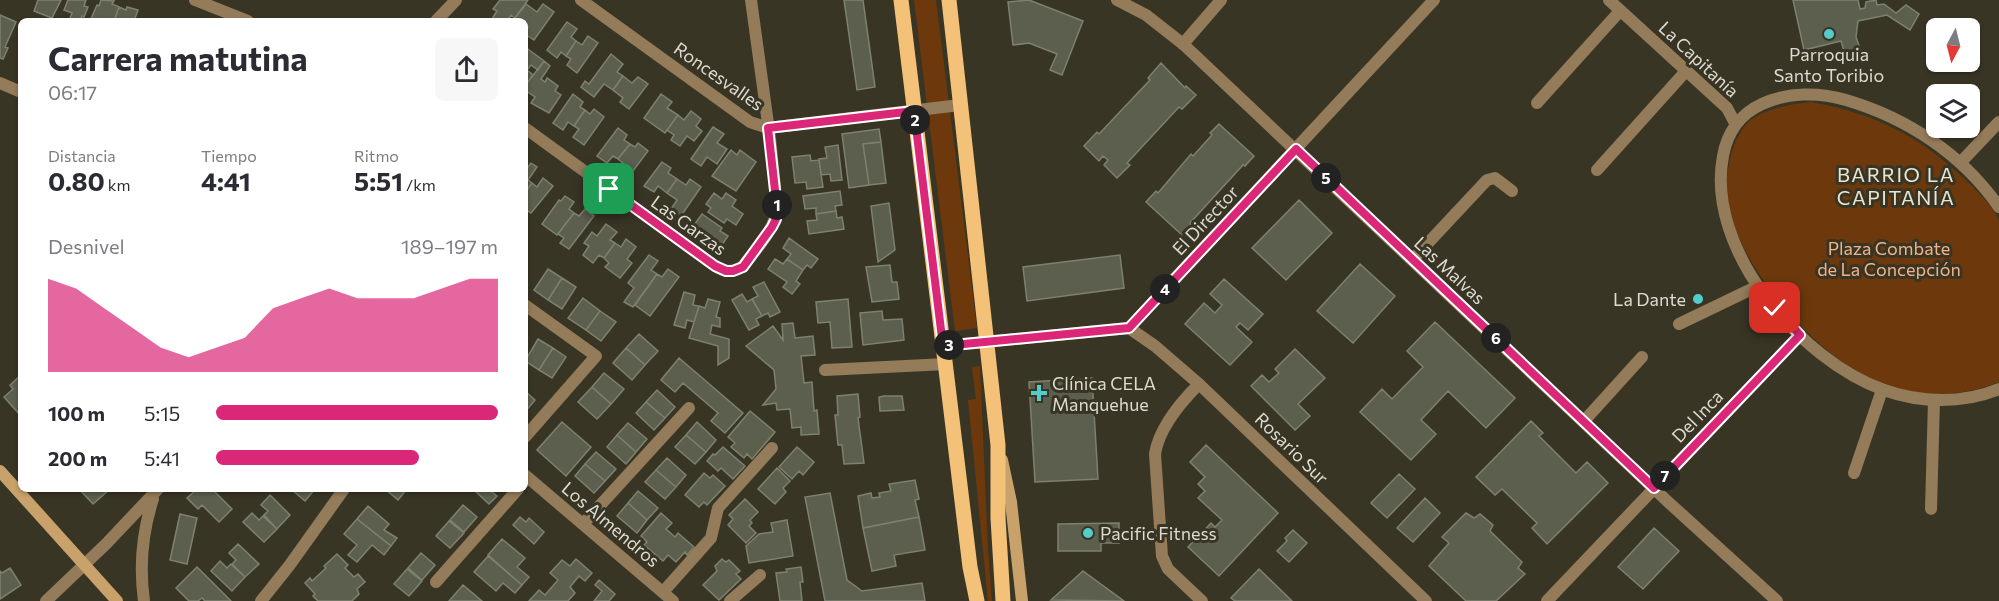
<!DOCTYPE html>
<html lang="es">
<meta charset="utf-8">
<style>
body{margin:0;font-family:Commissioner,sans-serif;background:#f7f7f7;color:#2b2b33;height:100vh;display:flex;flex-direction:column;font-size:22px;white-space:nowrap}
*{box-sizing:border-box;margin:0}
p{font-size:20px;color:#7c7c81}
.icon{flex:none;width:33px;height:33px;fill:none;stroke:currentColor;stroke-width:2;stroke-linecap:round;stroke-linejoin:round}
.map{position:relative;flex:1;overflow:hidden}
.sheet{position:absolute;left:18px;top:18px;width:510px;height:474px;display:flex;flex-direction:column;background:#fff;border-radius:9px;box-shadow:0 2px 4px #0004}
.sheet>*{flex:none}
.needle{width:39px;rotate:187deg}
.buttons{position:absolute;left:1926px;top:18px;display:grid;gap:12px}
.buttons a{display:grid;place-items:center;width:54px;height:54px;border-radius:9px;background:#fff;box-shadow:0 2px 4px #0004;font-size:30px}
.pin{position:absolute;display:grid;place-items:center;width:51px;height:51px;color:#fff;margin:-26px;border-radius:12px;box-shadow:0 3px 9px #0006}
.km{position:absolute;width:30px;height:30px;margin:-15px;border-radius:50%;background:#222;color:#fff;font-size:16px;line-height:30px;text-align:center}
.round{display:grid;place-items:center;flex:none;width:63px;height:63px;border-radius:9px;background:#f7f7f7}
.headline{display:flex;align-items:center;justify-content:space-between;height:102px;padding:0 30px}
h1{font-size:33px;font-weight:700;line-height:45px}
.metrics{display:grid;grid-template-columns:repeat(3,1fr);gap:9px;height:102px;padding:6px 30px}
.metrics div{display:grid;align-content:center}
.metrics b{font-size:26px;font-weight:700}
.metrics small{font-size:16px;font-weight:400}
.metrics p{font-size:16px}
.chart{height:168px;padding:12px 30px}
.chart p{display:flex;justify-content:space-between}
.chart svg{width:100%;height:108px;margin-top:6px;fill:#db2777;opacity:.7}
ul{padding:0 30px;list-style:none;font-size:20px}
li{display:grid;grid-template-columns:96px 72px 1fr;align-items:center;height:45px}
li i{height:15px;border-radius:8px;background:#db2777}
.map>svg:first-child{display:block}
.green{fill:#6d390c}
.building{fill:#5c5f4e;stroke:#7e816f;stroke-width:1.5}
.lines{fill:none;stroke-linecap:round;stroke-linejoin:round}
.minor{stroke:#947b59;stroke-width:12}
.tertiary{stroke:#947b59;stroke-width:12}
.secondary{stroke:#c9a26b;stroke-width:12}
.primary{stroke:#f3c178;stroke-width:15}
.route-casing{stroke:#fff;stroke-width:12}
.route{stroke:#db2777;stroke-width:8}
.poi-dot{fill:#52cdcc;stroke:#393525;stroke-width:2}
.labels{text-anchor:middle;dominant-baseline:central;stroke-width:6;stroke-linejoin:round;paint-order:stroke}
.poi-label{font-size:18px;fill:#dddad1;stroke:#393525;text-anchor:start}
.street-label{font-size:18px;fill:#dddad1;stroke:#393525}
.park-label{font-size:18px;fill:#f1b287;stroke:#393525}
.neighbourhood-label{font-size:20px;letter-spacing:1.5px;fill:#eae5d1;stroke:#393525}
</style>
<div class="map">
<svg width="1999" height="601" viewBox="0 0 1999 601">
<rect width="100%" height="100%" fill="#393525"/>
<path class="green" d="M914 0H936L977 328 955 331Z
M1811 102C1880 115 1921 137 1971 185 1979 193 1997 211 1999 221 1999 235 1999 253 1999 267 1999 305 1999 344 1999 382 1960 398 1918 398 1879 382 1816 358 1731 260 1726 191 1726 180 1728 170 1730 159 1733 146 1740 128 1751 120 1767 108 1792 104 1811 102Z
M980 366 988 550 992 601H988L968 400 976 399 972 367Z"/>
<path class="building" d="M38 0H61L52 18 34 11Z
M68 0H86L84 6 88 7 84 17 82 16 80 21H69L72 13 64 10Z
M101 0 114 1 112 4 119 7 114 21H90L97 5 99 6Z
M500 0H528L515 18 511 15 507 21H494L492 19 497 11 493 9Z
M844 0H863L875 87 857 90Z
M1029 0 1083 21 1062 75 1050 70 1057 54 1029 43 1013 45 1008 2Z
M1793 0H1858L1860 9 1865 8 1866 2 1876 0 1877 5 1884 4 1896 13 1906 5 1919 14 1910 30 1887 15 1858 21 1856 37 1863 57 1847 61 1841 41 1804 50Z
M526 4 537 12 543 4 554 12 534 40 525 34 528 27 525 25V21H519L515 18Z
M119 7 126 10 127 7 138 10 134 21H114Z
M0 15 16 22 5 47 8 48 3 59 0 58Z
M567 22 577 29 571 37 576 41 566 56 561 52 557 58 547 50Z
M588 36 598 43 577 73 567 65 571 59 566 56 576 41 582 45Z
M525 47 544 61 538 70 531 65 527 70 533 75 525 86Z
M611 54 623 64 617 72 623 76 613 90 604 84 594 97 581 87 585 81 589 84Z
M544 61 550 66 541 79 545 82 547 78 558 86 555 91 561 95 549 113 531 103 535 97 525 90V86Z
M1161 63 1185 88 1186 86 1196 95 1182 109 1179 107 1127 163 1130 165 1117 178 1104 165 1108 160 1103 156 1099 161 1084 146 1097 132 1099 134 1150 80 1148 78Z
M623 76 632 83 638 77 648 84 629 109 620 102 623 98 613 90Z
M573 94 583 102 580 107 585 110 574 126 568 122 563 130 553 123Z
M661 94 672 102 667 108 678 115 665 133 644 118Z
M594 109 604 117 584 145 573 137 579 129 574 126 585 110 590 114Z
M691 111 701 119 696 126 702 131 694 141 687 136 680 146 671 140 674 135 667 130 678 115 684 120Z
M1219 124 1254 156 1245 166 1243 165 1190 223 1191 225 1182 235 1146 202 1156 191 1158 193 1191 154 1193 156 1212 135 1210 133Z
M713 127 724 134 717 143 727 149 717 164 707 157 701 166 691 159Z
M618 128 627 135 624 140 630 144 618 159 613 156 607 163 597 156Z
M879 129 881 142 863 144 869 185 849 188 842 134Z
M881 142 886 183 869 185 863 144Z
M638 143 648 151 627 179 616 171 623 163 618 159 630 144 635 147Z
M838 145 842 180 831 181 830 174 821 175 819 159 827 158 825 147Z
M731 150 737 155 740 150 756 162 736 191 712 176Z
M810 155 811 161 819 160 823 187 807 189 806 182 795 183 792 157Z
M662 162 671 168 668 173 677 179 667 193 658 186 654 192 644 186Z
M531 163 537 167 528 180 532 183 525 193V165L528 167Z
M543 178 553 186 531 213 525 209V193L532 183 537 187Z
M677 179 686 185 690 179 701 187 681 216 671 209 677 200 667 193Z
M840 191 842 205 835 206 836 211 816 214V208L805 209 803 196Z
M714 193 722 199 726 193 736 200 732 206 743 214 736 225 727 219 724 223 708 212 711 208 706 204Z
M565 196 574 202 569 209 574 213 557 235 542 224 559 200 561 201Z
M1299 200 1332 233 1286 280 1252 248Z
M889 203 895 250 878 262 871 206Z
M585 209 594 216 569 249 560 243 564 238 558 234 574 213 579 216Z
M836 211 837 218 842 217 844 229 809 234 807 221 817 220 816 214Z
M702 214 722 228 720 231 728 236 722 245 694 225Z
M606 224 617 232 610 240 615 243 604 258 599 255 593 263 583 255 589 246 584 243 592 232 597 236Z
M789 238 818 259 811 268 807 265 803 270 787 259 791 254 783 248Z
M626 239 636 247 627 259 632 263 620 278 605 267 609 263 604 258 615 243 621 247Z
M649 255 658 261 651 270 657 274 633 307 624 302 634 288 628 283Z
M1120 255 1124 288 1027 301 1023 267Z
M775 259 783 264 787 259 803 270 796 281 800 284 792 294 783 287 787 282 768 269Z
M1360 264 1395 296 1353 343 1317 311Z
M890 265 892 282H897L899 299 872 302 866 267Z
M548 269 562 278 548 300 534 290Z
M668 269 679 277 650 316 635 305 657 274 662 277Z
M562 278 576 287 562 309 548 300Z
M1224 279 1263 314 1248 330 1240 323 1236 327 1252 342 1230 365 1185 324 1204 303 1215 313 1222 305 1210 294Z
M764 282 780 312 770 317 768 313 762 316 752 299 758 296 753 287Z
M684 292 695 295 693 305 699 306 694 322 687 320 685 328 674 325Z
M742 294 747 302 752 299 762 316 756 319 759 325 749 330 732 300Z
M583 298 600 311 586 330 568 318Z
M708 299 720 302 716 317 720 318V327L712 325 710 334 729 339V358L718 365V346L689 338 699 306 705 308Z
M848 299 852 347 832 348 830 322 818 323 816 302Z
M600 311 616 322 601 341 586 330Z
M882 311 883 320 902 319 904 340 863 345 860 313Z
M1435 322 1515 398 1486 428 1448 391 1421 420 1436 434 1411 460 1360 412 1382 389 1392 399 1423 367 1407 351Z
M793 323 795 338 813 336 815 355 801 356 804 383 812 382 814 411 817 410 819 434 801 435V427L792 428 790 409 777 410 776 403 763 405 776 389 774 370 746 346 773 326 783 340 782 324Z
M639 334 658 351 645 365 626 348Z
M538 339 553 348 539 370 525 361Z
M553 348 566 357 552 378 539 370Z
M626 348 645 365 632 380 613 363Z
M1295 349 1325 378 1298 404 1310 416 1295 430 1251 386 1262 375 1269 382 1279 373 1275 369Z
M679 358 743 413 725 433 711 421 718 413 683 383 675 392 661 380Z
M604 373 624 389 611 404 592 387Z
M21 375V416L4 397 13 389 10 385Z
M1092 378 1098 479 1035 482 1029 382Z
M592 387 611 404 597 419 578 402Z
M657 390 675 407 665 418 646 402Z
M525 391 535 400 525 412Z
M858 394 860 417 858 418 864 463 844 464 842 445H838L835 415H838L837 396Z
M884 396H902L904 410 880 411 879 397Z
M646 402 665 418 654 430 636 413Z
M750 411 775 432 752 459 747 454 744 458 731 447 735 443 728 437Z
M1531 421 1543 433 1539 436 1576 473 1587 462 1608 483 1547 544 1532 528 1537 523 1502 489 1495 495 1476 477Z
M562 422 591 447 566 476 537 450Z
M697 422 716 440 706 452 686 435Z
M628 423 647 439 636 452 617 435Z
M617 435 636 452 626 464 607 447Z
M686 435 706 452 695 464 675 447Z
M1206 445 1278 513 1219 576 1188 547 1211 523 1215 527 1222 520 1198 498 1205 491 1198 484 1205 477 1190 462Z
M723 447 745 466 733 479 721 468 718 471 707 461 713 454 715 455Z
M797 447 814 462 803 475 799 471 792 479 779 467Z
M596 452 616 469 605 481 585 464Z
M667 458 686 475 676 487 656 470Z
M585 464 605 481 594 493 575 476Z
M777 468 790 481 783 488 786 492 775 504 758 489Z
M656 470 676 487 665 499 645 482Z
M704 473 710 478 713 475 725 486 707 505 704 502 699 507 685 495Z
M1399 474 1415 489 1387 518 1371 503Z
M915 480 919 499 915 500 919 517 863 528 858 496 871 493 872 498 880 497 879 493 891 491 889 484Z
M79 489H110L93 504Z
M197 489H212L232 509 219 522 202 505 198 509 187 498Z
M291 489H315L305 501Z
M385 489H407L398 500Z
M473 489H494L492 492 497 496 489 504Z
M638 491 658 508 647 520 628 503Z
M830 493 847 580 862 591 922 583 925 601H825L805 497Z
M270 495 290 515 277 529 264 515 268 511 261 505Z
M1425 498 1440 513 1413 542 1397 528Z
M745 499 758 512 750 520 752 523 749 526 756 533 746 543 728 525 733 519 729 515Z
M628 503 647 520 637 533 617 516Z
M463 505 477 517 464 532 450 520Z
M368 506 389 524 384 530 397 538 391 546 357 519Z
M252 513 259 520 263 516 277 529 264 542 243 522Z
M661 513 672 523 666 529 675 537 678 533 694 547 687 555 685 552 676 562 668 555 663 561 644 545 647 542 641 536Z
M1466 513 1474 518 1480 514 1493 525 1490 531 1522 562 1518 568 1525 574 1496 601H1466L1429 566 1449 543 1442 537Z
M180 514 197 518 187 564 170 560Z
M520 517 526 522 529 518 544 532 534 544 513 525Z
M919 517 925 550 894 555 896 566 872 571 863 528Z
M357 519 391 546 384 555 372 545 357 562 348 555 357 545 344 534Z
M787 520 793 556 749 563 746 546 759 534 773 532 771 523Z
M449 521 464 533 450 548 436 536Z
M1119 523V543H1101V551H1058V524Z
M1654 528 1679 551 1643 589 1618 567Z
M1293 530 1307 543 1289 562 1277 551 1287 541 1285 538Z
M502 539 525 558 517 567 529 577 522 585 488 555Z
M238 544 259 564 245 577 232 564 236 560 229 553Z
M421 553 435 565 422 580 408 568Z
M337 554 348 565 345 568 354 577 358 574 365 582 357 589 359 594 352 601H318L313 596 315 594 305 583 310 578 312 581 326 568 324 566Z
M488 556 522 585 515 593 503 583 496 591 474 572Z
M576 559 592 573 585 581 579 576 570 587 575 593 568 601H529L539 590 545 595 558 580 550 573 562 560 570 566Z
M722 559 726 562 729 560 740 571 736 574 741 579 719 600 703 585 717 571 715 566Z
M220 561 227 568 231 564 245 577 232 591 211 571Z
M197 567 231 601H205L202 598 198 601H189L176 588Z
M801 567 803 582H800L802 601H780L776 573 787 572 786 569Z
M10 568 21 585 0 599V571L2 573Z
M407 569 422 581 409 596 394 584Z
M1259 569 1292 601H1235L1231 598Z
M1083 571 1124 601 1051 600Z
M599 580 615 594 609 601H594L602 591 595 585Z
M463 585 482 601H449Z"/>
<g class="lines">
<path class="minor" d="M195 0 248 21
M581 0 750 122 768 128 960 105
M1609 0 1727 108 1735 123
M436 21 456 0
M1183 44 1221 0
M0 83 21 92
M1537 103 1620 11
M525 128 715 266C725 272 733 273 743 266 756 249 775 230 777 208L770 138 751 0
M1597 170 1686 71
M1413 259 1487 180 1495 178 1512 191
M525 305 596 356 525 437
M1679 324 1758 286
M1129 328 1434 0
M825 370 946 364
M1199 384C1180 403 1159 428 1155 454L1162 556 1168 569 1202 601
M1584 421 1642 357
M1854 473 1882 390
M525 475 673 601
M1931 509 1934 400
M583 524 689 408
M436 582 518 489
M663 592 711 538 718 508 772 448
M46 601 106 544 158 489
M144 601C139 565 142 533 153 499
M261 601 289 566 344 489
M730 601 760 575"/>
<path class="tertiary" d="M1117 0 1146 15 1183 44 1666 500 1777 601
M1960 163 1999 122
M1999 207C1962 154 1907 118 1846 100 1819 92 1788 92 1762 104 1740 114 1727 133 1723 156 1705 249 1800 360 1884 390 1920 403 1963 404 1999 389
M943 346 1129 328 1155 346 1199 384 1426 601
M1547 601 1800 335"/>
<path class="secondary" d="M1002 460 1011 502 1022 601
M0 471 117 601"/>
<path class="primary" d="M901 0 970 567 977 601
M949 0 998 445V518L1003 601"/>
</g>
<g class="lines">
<defs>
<path id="route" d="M609 189 715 266 726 271H733L743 267 772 227 776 219 777 208 768 128 914 111 943 346 1129 328 1296 149 1654 488 1800 335 1775 308"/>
</defs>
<use href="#route" class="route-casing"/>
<use href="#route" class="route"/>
</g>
<g class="poi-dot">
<circle cx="1829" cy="34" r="6"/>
<circle cx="1698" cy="299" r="6"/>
<path d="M1036 384h6v6h6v6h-6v6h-6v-6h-6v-6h6z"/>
<circle cx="1088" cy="533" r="6"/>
</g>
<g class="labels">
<g class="poi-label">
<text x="1829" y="54" text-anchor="middle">Parroquia<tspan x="1829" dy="21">Santo Toribio</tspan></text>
<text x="1686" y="299" text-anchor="end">La Dante</text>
<text x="1052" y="383">Clínica CELA<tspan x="1052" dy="21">Manquehue</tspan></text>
<text x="1100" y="533">Pacific Fitness</text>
</g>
<g class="street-label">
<text transform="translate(1699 59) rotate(43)">La Capitanía</text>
<text transform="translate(719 76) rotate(35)">Roncesvalles</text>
<text transform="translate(1205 220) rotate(-47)">El Director</text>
<text transform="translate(689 225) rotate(36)">Las Garzas</text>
<text transform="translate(1450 270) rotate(43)">Las Malvas</text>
<text transform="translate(1697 416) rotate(-46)">Del Inca</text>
<text transform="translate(1292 448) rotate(44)">Rosario Sur</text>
<text transform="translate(611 524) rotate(40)">Los Almendros</text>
</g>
<g class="park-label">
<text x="1889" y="248">Plaza Combate<tspan x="1889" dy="21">de La Concepción</tspan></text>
</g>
<g class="neighbourhood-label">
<text x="1896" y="174">BARRIO LA<tspan x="1896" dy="23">CAPITANÍA</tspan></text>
</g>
</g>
</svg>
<div class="buttons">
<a><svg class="needle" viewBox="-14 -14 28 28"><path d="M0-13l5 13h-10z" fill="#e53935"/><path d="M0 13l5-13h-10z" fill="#7c7c81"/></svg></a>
<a><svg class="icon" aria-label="layers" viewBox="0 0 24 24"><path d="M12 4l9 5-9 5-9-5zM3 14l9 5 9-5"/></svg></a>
</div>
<div class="pin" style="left:609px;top:189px;background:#1e9e55"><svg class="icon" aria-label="arrive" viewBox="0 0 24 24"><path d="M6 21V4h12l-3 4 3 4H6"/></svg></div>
<div class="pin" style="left:1775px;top:308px;background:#d93025"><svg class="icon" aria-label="check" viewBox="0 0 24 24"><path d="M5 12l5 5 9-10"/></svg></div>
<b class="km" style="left:777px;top:205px">1</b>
<b class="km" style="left:915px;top:120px">2</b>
<b class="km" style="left:949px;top:345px">3</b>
<b class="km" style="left:1165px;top:289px">4</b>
<b class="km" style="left:1326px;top:178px">5</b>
<b class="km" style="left:1496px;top:338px">6</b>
<b class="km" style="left:1665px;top:476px">7</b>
<section class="sheet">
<div class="headline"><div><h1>Carrera matutina</h1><p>06:17</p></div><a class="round"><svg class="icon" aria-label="share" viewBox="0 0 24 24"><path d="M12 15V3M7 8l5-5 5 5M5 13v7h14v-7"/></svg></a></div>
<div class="metrics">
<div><p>Distancia</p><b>0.80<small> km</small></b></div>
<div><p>Tiempo</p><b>4:41</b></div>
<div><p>Ritmo</p><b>5:51<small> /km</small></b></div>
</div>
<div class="chart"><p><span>Desnivel</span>189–197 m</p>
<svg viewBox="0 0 160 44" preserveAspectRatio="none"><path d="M0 44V6L10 10L20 18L30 26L40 34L50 38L60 34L70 30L80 18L90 14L100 10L110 14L120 14L130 14L140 10L150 6L160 6V44z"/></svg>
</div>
<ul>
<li><b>100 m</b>5:15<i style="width:100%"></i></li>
<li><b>200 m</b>5:41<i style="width:72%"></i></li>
</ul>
</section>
</div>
